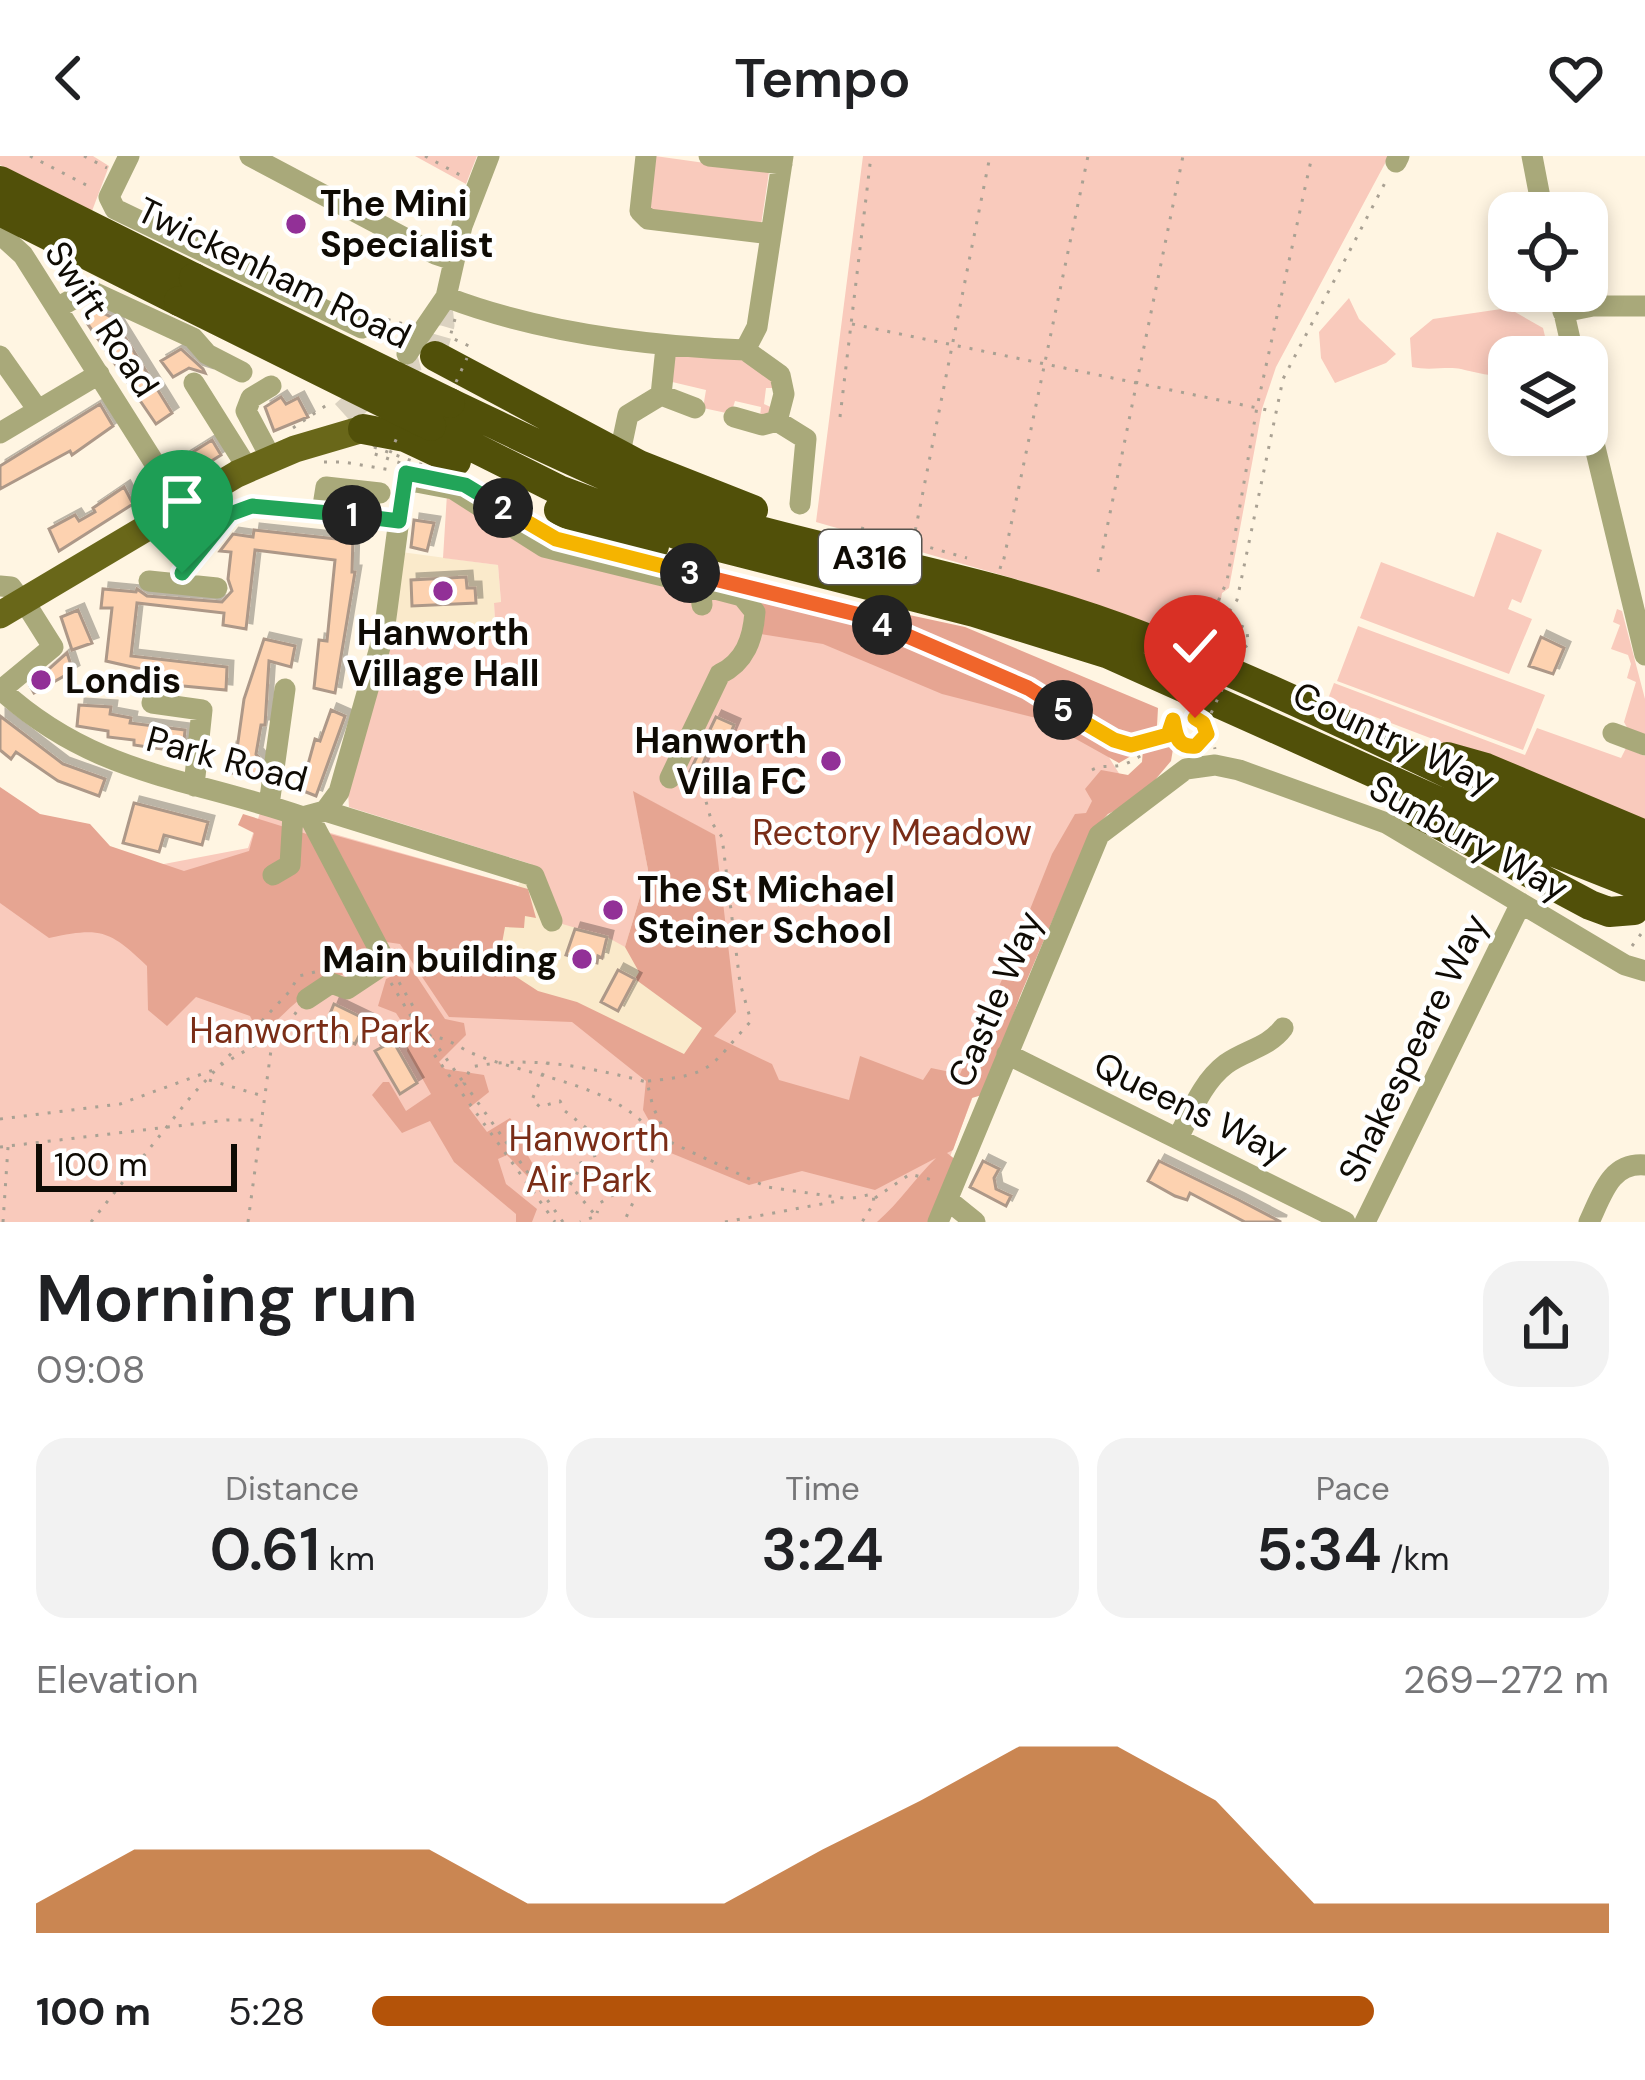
<!DOCTYPE html>
<meta charset="utf-8">
<style>
body{margin:0;font-family:"DM Sans",sans-serif;background:#f2f2f2;color:#202124;height:100vh;display:flex;flex-direction:column;font-size:45px;white-space:nowrap}
*{box-sizing:border-box;margin:0}
p{font-size:39px;color:#757577}
.icon{flex:none;width:66px;height:66px;fill:none;stroke:currentColor;stroke-width:2;stroke-linecap:round;stroke-linejoin:round}
.map{position:relative;height:1066px;overflow:hidden}
.details{display:flex;flex-direction:column;background:#fff;flex:1}
.details>*{flex:none}
.fabs{position:absolute;left:1488px;top:36px;display:grid;gap:24px}
.fabs a{display:grid;place-items:center;width:120px;height:120px;border-radius:24px;background:#fff;box-shadow:0 6px 18px #0003;font-size:60px}
.scale{position:absolute;left:36px;bottom:30px;width:201px;box-sizing:border-box;padding-left:12px;border:6px solid #0f0b04;border-top:0;font-size:33px;line-height:42px;white-space:nowrap;color:#0f0b04;-webkit-text-stroke:9px #fff;paint-order:stroke}
.pin{position:absolute;display:grid;place-items:center;width:102px;height:102px;color:#fff;margin:-123px -51px;border-radius:50% 50% 50% 0;rotate:-45deg;box-shadow:0 0 12px #0007}
.pin .icon{rotate:45deg}
.km{position:absolute;width:60px;height:60px;margin:-30px;border-radius:50%;background:#222;color:#fff;font-size:33px;line-height:60px;text-align:center}
.round{display:grid;place-items:center;flex:none;width:126px;height:126px;border-radius:36px;background:#f2f2f2}
.head{display:flex;align-items:center;justify-content:space-between;height:204px;padding:0 36px}
h1{font-size:66px;font-weight:600;line-height:90px}
.figures{display:grid;grid-template-columns:repeat(3,1fr);gap:18px;height:204px;padding:12px 36px}
.figures div{display:grid;align-content:center;border-radius:30px;background:#f2f2f2;text-align:center}
.figures b{font-size:60px;font-weight:600}
.figures small{font-size:33px;font-weight:400}
.figures p{font-size:33px}
.chart{height:336px;padding:24px 36px}
.chart p{display:flex;justify-content:space-between}
.chart svg{width:100%;height:216px;margin-top:12px;fill:#b45309;opacity:.7}
ul{padding:0 36px;list-style:none;font-size:39px}
li{display:grid;grid-template-columns:192px 144px 1fr;align-items:center;height:90px}
li i{height:30px;border-radius:15px;background:#b45309}
header{display:flex;justify-content:space-between;align-items:center;height:156px;padding:0 36px;background:#fff;font-size:54px;font-weight:600}
.map>svg:first-child{display:block}
.built{fill:#faeacb}
.green{fill:#f9cabc}
.forest{fill:#e6a592}
.building{fill:#fdd2b0;stroke:#ad9888;stroke-width:3;filter:url(#shadow)}
.lines{fill:none;stroke-linecap:round;stroke-linejoin:round}
.minor-tunnel{stroke:#dbd2c1;stroke-width:21;stroke-dasharray:21 10;stroke-linecap:butt}
.major-tunnel{stroke:#dbd2c1;stroke-width:27;stroke-dasharray:27 14;stroke-linecap:butt}
.path{stroke:#a9a193;stroke-width:3;stroke-dasharray:3 9;stroke-linecap:butt}
.minor{stroke:#a9a97a;stroke-width:21}
.major{stroke:#696719;stroke-width:27}
.highway{stroke:#515009;stroke-width:30}
.path-bridge{stroke:#a9a193;stroke-width:3;stroke-dasharray:3 9;stroke-linecap:butt}
.highway-bridge{stroke:#515009;stroke-width:30}
.split-1-casing{stroke:#fff;stroke-width:24}
.split-2-casing{stroke:#fff;stroke-width:24}
.split-3-casing{stroke:#fff;stroke-width:24}
.split-4-casing{stroke:#fff;stroke-width:24}
.split-5-casing{stroke:#fff;stroke-width:24}
.split-6-casing{stroke:#fff;stroke-width:24}
.split-1{stroke:#22a559;stroke-width:15}
.split-2{stroke:#22a559;stroke-width:15}
.split-3{stroke:#f5b400;stroke-width:15}
.split-4{stroke:#f0652b;stroke-width:15}
.split-5{stroke:#f0652b;stroke-width:15}
.split-6{stroke:#f5b400;stroke-width:15}
.poi-dot{fill:#923097;stroke:#fff;stroke-width:4.5}
.labels{text-anchor:middle;dominant-baseline:central;stroke-width:9;stroke-linejoin:round;paint-order:stroke}
.shield{fill:#fff;stroke:#57544f;stroke-width:3}
.shield-label{font-size:33px;font-weight:bold;fill:#0f0b04}
.poi-label{font-size:36px;font-weight:bold;fill:#0f0b04;stroke:#fff;text-anchor:start}
.street-label{font-size:36px;fill:#0f0b04;stroke:#fff}
.park-label{font-size:36px;fill:#7a2d17;stroke:#fff}
</style>
<header><svg class="icon" aria-label="back" viewBox="0 0 24 24"><path d="M15 5l-7 7 7 7"/></svg>Tempo<svg class="icon" aria-label="heart" viewBox="0 0 24 24"><path d="M12 20l-8-8c-3-5 5-10 8-4 3-6 11-1 8 4z"/></svg></header>
<div class="map">
<svg width="1645" height="1066" viewBox="0 0 1645 1066">
<defs>
<filter id="shadow"><feDropShadow dx="6" dy="-6" stdDeviation="0" flood-color="#0004"/></filter>
</defs>
<rect width="100%" height="100%" fill="#fff5e2"/>
<path class="built" d="M401 396 498 409 501 447 494 448 496 483H395Z
M532 708 736 856 686 905 499 841 488 777Z"/>
<path class="green" d="M0 0H93L109 10 92 55 0 9Z
M415 0H477L466 28Z
M655 0 769 16 761 69 648 54Z
M863 0H1389L1276 211 1262 253 1229 432 1222 437 1217 466 1199 484 1144 470 1019 424 816 366Z
M1349 142 1359 163 1396 198 1386 207 1335 227 1321 202 1319 176Z
M1508 152 1543 172 1550 201H1509V221C1491 220 1477 217 1461 213 1447 210 1430 215 1412 211L1410 182 1433 163Z
M679 199C713 201 761 195 777 232H766L764 248 775 253 760 261 761 251 735 245 731 258 703 252 706 234 668 225 674 202Z
M448 322 475 326 554 377 736 426V441L865 470 1005 532 1102 590 1120 619 988 901 937 1035 919 1066H0V633L101 720 248 692 260 657 518 730 488 777 500 841 686 904 713 879 714 679 634 636 648 714 625 791 607 781 552 765 531 708 349 651 348 636 386 495 395 483H496L494 447 501 446 498 409 443 402Z
M1497 376 1542 394 1521 447 1512 443 1508 453 1532 463 1509 518 1360 462 1381 406 1474 441Z
M1617 453 1622 455 1645 543V582L1630 577 1624 566 1636 526 1627 522 1631 508 1628 499 1611 493 1620 469 1613 466Z
M1358 470 1545 539 1523 594 1337 525Z
M1334 527 1525 599 1537 572 1621 602 1626 592 1645 600V664L1328 543Z"/>
<path class="forest" d="M742 425 791 434 793 446 874 476 886 454 965 471 1158 552 1157 570 1145 590 1165 586 1173 593 1171 605 1139 643 1108 658 1089 679 1020 840 985 938 972 942 953 994 947 997 956 1004 930 1066H877C900 1046 915 1022 936 1002L875 1034 802 1015 749 1029 666 995 643 954 646 925 572 866 449 861 400 788 386 786 330 678 528 733 536 762 525 760 524 772 505 771 498 809 538 835 577 846 684 898 702 872 635 823 639 816 625 791 648 714 633 635 715 679 736 856 714 880 772 908 779 924 849 944 860 900 923 924 931 912 960 918 1004 819 1052 698 1075 658 1086 657 1092 645 1085 633 1101 614 1128 619 1142 606 1143 593 1119 607 1040 563 942 538 823 488 761 478 741 434Z
M0 631 40 658 90 668 110 690 184 715 249 695 254 677 238 669 243 658 310 679 382 797 374 813C325 817 309 834 275 866H253L250 860 196 841 167 870 148 854 147 810C109 774 101 771 49 782L0 747Z
M398 792 445 863 464 867 466 879 439 906 445 913 484 919 489 936 469 952 487 976 510 962 528 985 527 998 538 1017 529 1022 507 999 498 1003 506 1028 537 1053 532 1066H516V1058L454 1006 430 965 402 977 372 939 383 926H389L406 955 431 938 407 895 410 879 396 857 378 850 386 823 400 816 389 798Z"/>
<path class="building" d="M97 154 113 162 172 257 156 268 83 161Z
M181 193 203 213 205 217 189 212 173 221 161 205Z
M281 241 286 248 298 242 308 261 274 275 265 251Z
M100 248 113 270 72 299 70 295 0 333V310Z
M212 284 221 299 186 321 177 306Z
M124 331 133 348 59 395 49 373 75 359 79 365 95 356 93 352Z
M414 364 434 367 427 395 411 391Z
M254 374 337 383V378L353 380 352 416H355L335 537 314 532 319 484 327 485 335 404 255 394 246 473 223 469 224 457 137 447 131 500 227 511 226 534 140 526 141 513 106 505 112 452H101L103 433 136 436 137 433 147 440 222 446 232 435 228 423 231 396 220 395 233 378 253 381Z
M466 421 467 432H475L476 447 412 450 411 424Z
M78 454 92 487 72 494 61 461Z
M1541 481 1564 492 1553 518 1529 510Z
M264 483 295 490 291 511 269 505 265 569H261L256 598 260 603 257 621 226 616 231 592 237 593 244 543Z
M67 497 73 515 34 537 30 530Z
M79 549 111 551 110 558 131 562 130 567 185 574 183 596 134 589V584L108 581V575L77 570Z
M331 554 345 560 316 640 301 634 315 583 320 585Z
M0 560 63 608 105 623 99 640 58 625 16 596 11 603 0 594Z
M716 561 734 569 726 588 714 582 698 619 690 615Z
M134 647 208 666 202 689 164 679 159 696 123 687Z
M575 773 607 781 602 802 598 800 597 807 566 799Z
M618 814 635 823 618 855 601 846Z
M334 848 367 864 355 888 338 880 342 872 327 865Z
M393 885 417 927 400 938 375 895Z
M983 1005 999 1013 994 1022 996 1033 1011 1040 1006 1050 970 1031Z
M1159 1005 1239 1044 1281 1066H1245L1190 1037 1187 1044 1175 1040 1148 1025Z"/>
<g class="lines">
<path class="minor-tunnel" d="M435 200 444 169 442 150"/>
<path class="major-tunnel" d="M344 258 403 205 418 201"/>
<path class="path" d="M30 0 92 32
M84 0 107 12
M425 0 460 19
M376 160 407 169
M455 163 450 181 471 191 469 193
M852 168 1272 255
M840 261 871 0
M293 272 331 246
M374 291 442 316 440 321 372 297Z
M324 306H343L391 314
M861 372 967 402
M913 386 990 0
M999 411 1002 412 1088 0
M1098 416 1183 0
M761 437 856 458 1028 533 1114 584 1131 589 1168 579 1183 597
M1219 470 1232 465 1247 473 1248 489 1237 497
M1186 472H1198L1209 466 1227 425 1257 251 1312 0
M1217 477 1240 488
M1209 485 1237 444 1283 223 1387 23
M1225 488 1238 495
M1195 562 1179 565 1178 580 1193 587 1203 575
M1190 565 1181 571 1190 581 1199 565
M1209 568 1215 593
M1092 614C1104 608 1110 612 1122 609 1145 602 1164 579 1175 565
M1632 790 1644 774
M336 810 356 805
M393 816 431 881C448 881 459 892 474 898 530 921 623 929 656 983L654 1001 624 1066
M391 827 433 897 555 1066
M432 883 464 927
M548 906 532 944 540 951 560 945 565 955 590 975 591 991 582 992 578 1000 582 1009 570 1029 596 1060 580 1066
M221 909 286 871
M209 924 263 940
M648 925C715 919 709 911 751 865L740 827 722 681 712 667 702 631 690 626
M0 963 120 948 213 914
M0 991 227 964H261
M584 1009 603 1015 614 1026 613 1039 600 1047 597 1057
M589 1009 596 1005 593 994
M853 1042 873 1038 874 1047 862 1066
M875 1042 910 1018 936 1025
M3 1066 8 991
M91 1066 193 938 289 836 299 820 315 816
M248 1066 271 894 297 855
M563 1066 464 927 471 911C531 899 588 911 647 926L653 951 670 986 767 1031 850 1043
M725 1066 843 1044"/>
<path class="minor" d="M129 0 109 41 115 53 362 172
M250 0 435 98 453 104
M646 0 640 55 648 63 771 78
M709 0 782 8
M1532 0 1543 57
M1396 6 1399 0
M0 78 23 99 181 349
M1559 135 1574 201
M446 141C537 176 648 190 745 194L757 171 783 0
M57 152 89 134 193 182 207 198 242 216
M1563 156 1593 150H1645
M666 191 661 239 695 252
M407 198 446 141 462 70 489 0
M0 200 38 254
M194 227 248 313
M1587 258 1645 499
M734 261 762 269 777 265 784 238 780 219 745 194
M777 265 806 283 800 348
M0 277 99 218
M622 287 628 259 661 239
M271 302 246 255 251 242 271 230
M405 328 416 326 453 333 544 391 700 429 702 449
M322 356 326 331 380 337
M149 425 217 432
M181 428 183 417 230 358 252 350 399 365
M0 430 11 431 22 446
M0 533C95 620 188 621 303 661L325 655 339 636 384 477 405 318
M1 534 53 491 24 445
M152 547 202 554 194 630
M1613 577 1645 589
M670 622 720 518C745 506 753 483 755 456L742 440 700 429
M269 649 285 533
M325 655 534 720 552 765
M273 719 290 709 293 658
M307 843 331 827 347 833 377 813 383 801 310 662
M1007 898 1345 1066
M1178 982C1191 957 1202 926 1226 908 1245 894 1268 892 1283 872
M949 1045 975 1066
M938 1066 1099 679 1186 613 1215 609 1239 614 1386 667 1625 809 1645 815
M1365 1066 1521 747
M1589 1066C1602 1039 1610 1006 1645 1009"/>
<path class="major" d="M0 459 237 318 295 293 363 273"/>
<path class="highway" d="M0 25 194 122
M0 55 179 145
M435 200 639 309 753 354
M450 247C552 295 651 346 760 375 880 407 1002 429 1120 472 1280 531 1435 614 1592 684L1645 704
M431 270 559 334 692 384 974 456 1109 498 1524 684 1645 732
M363 273 405 281 456 305
M559 354 609 376 654 390
M1447 601 1486 612 1645 679
M1416 656 1590 749 1609 756 1634 754"/>
<path class="path-bridge" d="M456 226 467 202
M390 297 399 277
M1225 488 1223 478 1232 474 1238 477 1240 488
M1175 565 1176 583 1181 588 1196 590 1207 578 1203 567 1195 562
M1190 565 1203 575 1244 485 1239 472 1229 470 1222 473 1218 484 1225 493"/>
<path class="highway-bridge" d="M194 122 450 247
M179 145 431 270"/>
</g>
<g class="lines">
<defs>
<path id="split-1" d="M182 417 230 358 252 350 352 359"/>
<path id="split-2" d="M352 359 399 365 406 317 465 329 503 352"/>
<path id="split-3" d="M503 352 556 383 690 417"/>
<path id="split-4" d="M690 417 856 458 882 469"/>
<path id="split-5" d="M882 469 1028 532 1063 554"/>
<path id="split-6" d="M1063 554 1114 584 1131 589 1168 579 1173 564C1176 576 1175 592 1196 590L1207 578 1203 567 1195 562"/>
</defs>
<use href="#split-1" class="split-1-casing"/>
<use href="#split-2" class="split-2-casing"/>
<use href="#split-3" class="split-3-casing"/>
<use href="#split-4" class="split-4-casing"/>
<use href="#split-5" class="split-5-casing"/>
<use href="#split-6" class="split-6-casing"/>
<use href="#split-1" class="split-1"/>
<use href="#split-2" class="split-2"/>
<use href="#split-3" class="split-3"/>
<use href="#split-4" class="split-4"/>
<use href="#split-5" class="split-5"/>
<use href="#split-6" class="split-6"/>
</g>
<g class="poi-dot">
<circle cx="296" cy="68" r="12"/>
<circle cx="443" cy="435" r="12"/>
<circle cx="41" cy="524" r="12"/>
<circle cx="831" cy="605" r="12"/>
<circle cx="613" cy="754" r="12"/>
<circle cx="582" cy="803" r="12"/>
</g>
<g class="labels">
<rect class="shield" x="819" y="374" width="102" height="54" rx="9"/>
<g class="shield-label">
<text x="870" y="401">A316</text>
</g>
<g class="poi-label">
<text x="320" y="47">The Mini<tspan x="320" dy="41">Specialist</tspan></text>
<text x="443" y="476" text-anchor="middle">Hanworth<tspan x="443" dy="41">Village Hall</tspan></text>
<text x="65" y="524">Londis</text>
<text x="807" y="584" text-anchor="end">Hanworth<tspan x="807" dy="41">Villa FC</tspan></text>
<text x="637" y="733">The St Michael<tspan x="637" dy="41">Steiner School</tspan></text>
<text x="558" y="803" text-anchor="end">Main building</text>
</g>
<g class="street-label">
<text transform="translate(274 117) rotate(26)">Twickenham Road</text>
<text transform="translate(102 163) rotate(57)">Swift Road</text>
<text transform="translate(1394 582) rotate(25)">Country Way</text>
<text transform="translate(227 603) rotate(15)">Park Road</text>
<text transform="translate(1469 682) rotate(29)">Sunbury Way</text>
<text transform="translate(995 843) rotate(-67)">Castle Way</text>
<text transform="translate(1413 892) rotate(-64)">Shakespeare Way</text>
<text transform="translate(1191 952) rotate(26)">Queens Way</text>
</g>
<g class="park-label">
<text x="892" y="676">Rectory Meadow</text>
<text x="310" y="874">Hanworth Park</text>
<text x="589" y="982">Hanworth<tspan x="589" dy="41">Air Park</tspan></text>
</g>
</g>
</svg>
<div class="fabs">
<a><svg class="icon" aria-label="locate" viewBox="0 0 24 24"><circle cx="12" cy="12" r="6"/><path d="M12 2v4M12 18v4M2 12h4M18 12h4"/></svg></a>
<a><svg class="icon" aria-label="layers" viewBox="0 0 24 24"><path d="M12 4l9 5-9 5-9-5zM3 14l9 5 9-5"/></svg></a>
</div>
<div class="scale">100 m</div>
<div class="pin" style="left:182px;top:417px;background:#1e9e55"><svg class="icon" aria-label="arrive" viewBox="0 0 24 24"><path d="M6 21V4h12l-3 4 3 4H6"/></svg></div>
<div class="pin" style="left:1195px;top:562px;background:#d93025"><svg class="icon" aria-label="check" viewBox="0 0 24 24"><path d="M5 12l5 5 9-10"/></svg></div>
<b class="km" style="left:352px;top:359px">1</b>
<b class="km" style="left:503px;top:352px">2</b>
<b class="km" style="left:690px;top:417px">3</b>
<b class="km" style="left:882px;top:469px">4</b>
<b class="km" style="left:1063px;top:554px">5</b>
</div>
<section class="details">
<div class="head"><div><h1>Morning run</h1><p>09:08</p></div><a class="round"><svg class="icon" aria-label="share" viewBox="0 0 24 24"><path d="M12 15V3M7 8l5-5 5 5M5 13v7h14v-7"/></svg></a></div>
<div class="figures">
<div><p>Distance</p><b>0.61<small> km</small></b></div>
<div><p>Time</p><b>3:24</b></div>
<div><p>Pace</p><b>5:34<small> /km</small></b></div>
</div>
<div class="chart"><p><span>Elevation</span>269–272 m</p>
<svg viewBox="0 0 160 44" preserveAspectRatio="none"><path d="M0 44V38L10 27L20 27L30 27L40 27L50 38L60 38L70 38L80 27L90 17L100 6L110 6L120 17L130 38L140 38L150 38L160 38V44z"/></svg>
</div>
<ul>
<li><b>100 m</b>5:28<i style="width:81%"></i></li>
</ul>
</section>
